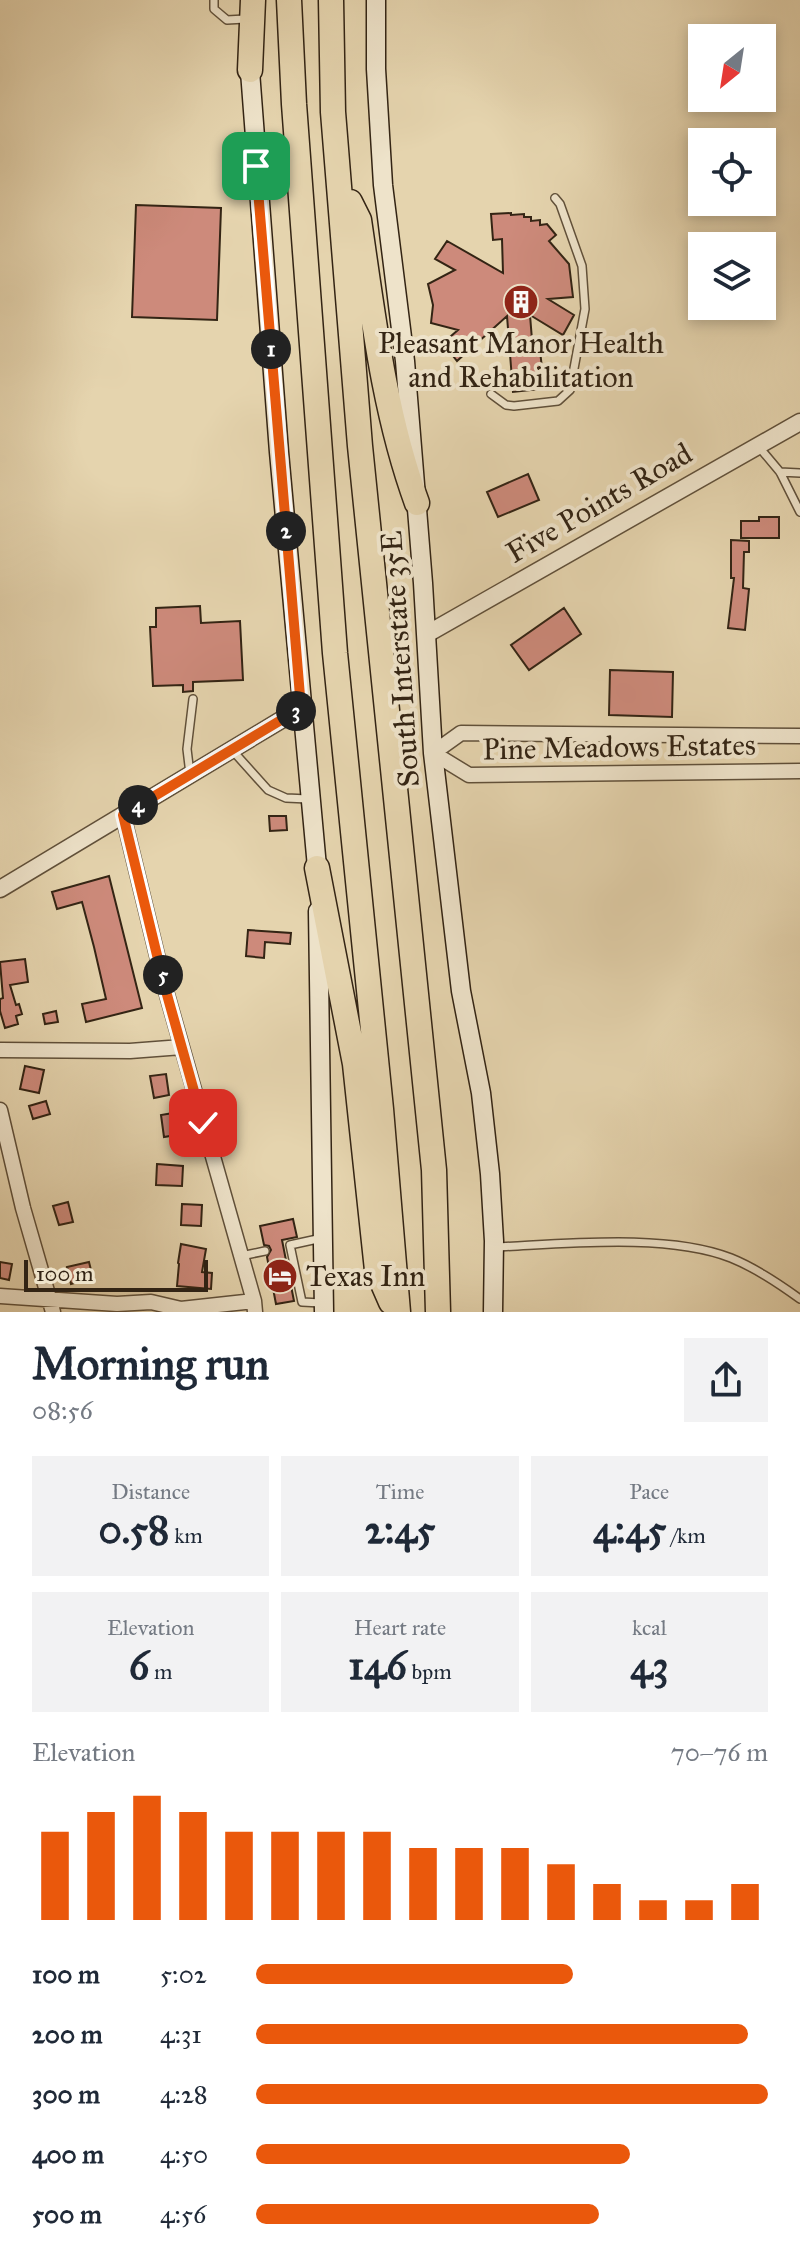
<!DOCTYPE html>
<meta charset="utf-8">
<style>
body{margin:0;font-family:"IM FELL Great Primer",serif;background:#f2f2f3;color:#1f2937;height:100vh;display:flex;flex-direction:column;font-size:30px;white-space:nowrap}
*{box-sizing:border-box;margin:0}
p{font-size:26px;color:#747a83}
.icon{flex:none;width:44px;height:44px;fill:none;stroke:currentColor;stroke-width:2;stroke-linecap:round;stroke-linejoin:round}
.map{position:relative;height:1312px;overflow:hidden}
.panel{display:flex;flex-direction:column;background:#fff;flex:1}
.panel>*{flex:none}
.needle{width:52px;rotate:210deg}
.tools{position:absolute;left:688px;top:24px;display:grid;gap:16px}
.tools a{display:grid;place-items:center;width:88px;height:88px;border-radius:0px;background:#fff;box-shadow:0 4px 12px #0003;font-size:40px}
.scale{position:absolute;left:24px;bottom:20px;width:184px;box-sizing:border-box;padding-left:8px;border:4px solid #332414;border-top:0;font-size:22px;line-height:28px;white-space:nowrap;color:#332414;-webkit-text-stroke:6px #eee3ca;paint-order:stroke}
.pin{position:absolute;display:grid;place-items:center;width:68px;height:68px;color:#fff;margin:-34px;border-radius:16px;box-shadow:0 4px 12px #0006}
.km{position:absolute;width:40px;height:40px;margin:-20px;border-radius:50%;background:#222;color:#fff;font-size:22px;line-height:40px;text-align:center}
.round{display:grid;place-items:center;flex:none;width:84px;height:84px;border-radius:0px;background:#f2f2f3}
.summary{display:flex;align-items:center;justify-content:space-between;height:136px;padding:0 32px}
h1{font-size:44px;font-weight:700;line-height:60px}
.figures{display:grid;grid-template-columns:repeat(3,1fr);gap:12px;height:136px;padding:8px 32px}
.figures div{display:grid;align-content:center;border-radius:0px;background:#f2f2f3;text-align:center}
.figures b{font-size:40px;font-weight:700}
.figures small{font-size:22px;font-weight:400}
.figures p{font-size:22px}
.chart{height:224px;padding:16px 32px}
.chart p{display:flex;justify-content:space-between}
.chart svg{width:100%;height:144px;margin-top:8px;stroke:#ea580c;stroke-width:6}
ul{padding:0 32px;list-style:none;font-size:26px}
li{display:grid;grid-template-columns:128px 96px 1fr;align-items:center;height:60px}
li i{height:20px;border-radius:10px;background:#ea580c}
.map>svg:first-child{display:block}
.building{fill:#cd8a7b;stroke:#332414;stroke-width:2}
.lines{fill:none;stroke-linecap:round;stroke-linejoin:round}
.service-casing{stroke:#60503a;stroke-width:10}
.minor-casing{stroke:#60503a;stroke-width:17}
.tertiary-casing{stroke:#60503a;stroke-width:19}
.secondary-casing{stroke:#332414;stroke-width:21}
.motorway-casing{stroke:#332414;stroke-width:27}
.service{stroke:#eee3ca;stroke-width:7}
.minor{stroke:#eee3ca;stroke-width:14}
.tertiary{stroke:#eee3ca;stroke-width:16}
.secondary{stroke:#eee3ca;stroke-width:18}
.motorway{stroke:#e5d4ae;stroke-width:24}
.route-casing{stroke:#fff;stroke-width:16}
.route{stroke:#ea580c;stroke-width:10}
.labels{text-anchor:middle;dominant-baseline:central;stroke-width:8;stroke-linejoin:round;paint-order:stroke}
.poi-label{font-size:30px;fill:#332414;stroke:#eee3ca}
.street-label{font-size:30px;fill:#332414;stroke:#eee3ca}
</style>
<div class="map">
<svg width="800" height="1312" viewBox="0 0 800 1312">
<rect width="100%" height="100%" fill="#e5d4ae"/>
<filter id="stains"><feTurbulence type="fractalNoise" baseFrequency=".0025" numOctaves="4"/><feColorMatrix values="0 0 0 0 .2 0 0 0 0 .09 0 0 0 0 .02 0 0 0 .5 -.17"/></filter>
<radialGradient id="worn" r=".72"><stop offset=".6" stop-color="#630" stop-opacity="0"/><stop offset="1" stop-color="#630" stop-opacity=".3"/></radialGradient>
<path class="building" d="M136 205 221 208 217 320 132 317Z
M511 213V215L524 214V217H531V221L540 220V225L547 224 556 235 549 241 569 264 573 297 548 299 574 315 563 335 530 315 533 352 540 351 542 368H538L539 389 513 392 507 316 457 361 443 343 458 330 431 323 433 305 428 284 455 270 435 259 447 241 503 273 502 239 493 240 491 214Z
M528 474 539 500 498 517 487 492Z
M759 517H779V538H741V521H759Z
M731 540 749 541V552H744L743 588 749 589 745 630 728 628 734 578H731Z
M200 606 201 623 240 621 243 680 193 682V691L183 692V685L153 686 150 627H156V608Z
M564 608 581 634 529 670 511 645Z
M610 670 673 672 672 717 609 715Z
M269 816H286L287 830 270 831Z
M109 876 142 1008 86 1022 82 1004 106 999 94 947 82 902 57 909 52 892Z
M248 930 291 933 290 944 265 942 264 958 246 956Z
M25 959 28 982 10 985 16 1005 19 1004 22 1014 16 1016 18 1024 5 1028 0 1011V999L3 998 0 962Z
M56 1011 58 1022 45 1024 43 1014Z
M25 1066 44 1070 39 1093 20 1089Z
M166 1074 169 1095 154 1098 150 1076Z
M46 1101 50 1114 33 1119 29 1106Z
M179 1112 182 1134 164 1137 161 1115Z
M157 1164 183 1166 182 1186 156 1185Z
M68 1202 73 1222 59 1225 53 1206Z
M182 1204 202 1205 201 1226 181 1225Z
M293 1219 297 1237 282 1240 294 1301 276 1304 267 1257 271 1250 269 1246 264 1245 260 1226Z
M181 1244 206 1249 202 1272 212 1273 211 1289 177 1286 179 1264 178 1263Z
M0 1262 12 1264 9 1280 0 1278Z
M89 1262 93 1278 71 1284 67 1267Z"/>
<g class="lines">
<defs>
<path id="service" d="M214 0V9L227 20 245 19
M491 394 506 405 514 406 558 401 570 390 585 309 582 266 560 204 555 198
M759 447 780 472 800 512
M780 472 800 473
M232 750 268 790 286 798 308 799
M190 774 187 749 193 699
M496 1247C564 1244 667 1233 731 1258 756 1268 778 1283 800 1299
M241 1256 265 1251
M321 1303 302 1302 290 1245 322 1238"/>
<path id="minor" d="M800 736 461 733 433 753 469 775 800 771
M123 815 164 984 254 1301 255 1312
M0 1050 130 1051 182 1047
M0 1110 23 1208 53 1312
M0 1296 117 1304 151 1302 181 1309 254 1301"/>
<path id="tertiary" d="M427 634 800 422
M0 889 301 708"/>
<path id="secondary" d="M376 0V69L383 185 405 361 423 583 433 753 461 991 481 1093 490 1174 494 1241 493 1312
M249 58 279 452 318 878
M318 911 324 1312"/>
<path id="motorway" d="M289 0 294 104 335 653 381 1109 398 1312
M331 0 333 112 360 446 434 1170 438 1312
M250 70 253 0
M350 202 359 220C373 315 384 413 417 503
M317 868 355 1064 377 1270 391 1302"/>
</defs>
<use href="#service" class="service-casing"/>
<use href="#minor" class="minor-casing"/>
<use href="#tertiary" class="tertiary-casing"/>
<use href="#secondary" class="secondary-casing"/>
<use href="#motorway" class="motorway-casing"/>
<use href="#service" class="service"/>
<use href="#minor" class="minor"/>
<use href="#tertiary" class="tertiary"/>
<use href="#secondary" class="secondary"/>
<use href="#motorway" class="motorway"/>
</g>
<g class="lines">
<defs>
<path id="route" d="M203 1123 164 984 123 815 301 708 256 166"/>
</defs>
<use href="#route" class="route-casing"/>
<use href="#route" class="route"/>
</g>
<defs>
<symbol id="building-disc" viewBox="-11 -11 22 22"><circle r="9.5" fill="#8f2418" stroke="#eee3ca"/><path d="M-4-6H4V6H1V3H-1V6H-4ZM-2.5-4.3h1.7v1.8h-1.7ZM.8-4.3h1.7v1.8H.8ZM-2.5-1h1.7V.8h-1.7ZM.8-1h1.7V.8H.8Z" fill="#fff"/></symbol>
<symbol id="hotel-disc" viewBox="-11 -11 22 22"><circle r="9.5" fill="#8f2418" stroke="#eee3ca"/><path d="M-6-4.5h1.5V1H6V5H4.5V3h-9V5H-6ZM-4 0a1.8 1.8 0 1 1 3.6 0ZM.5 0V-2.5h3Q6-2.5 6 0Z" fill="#fff"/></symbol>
</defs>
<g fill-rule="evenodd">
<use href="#building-disc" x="501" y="282" width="40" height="40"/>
<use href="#hotel-disc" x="260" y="1256" width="40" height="40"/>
</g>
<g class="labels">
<g class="poi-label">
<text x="521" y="343">Pleasant Manor Health<tspan x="521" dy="34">and Rehabilitation</tspan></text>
<text x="306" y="1276" text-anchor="start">Texas Inn</text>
</g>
<g class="street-label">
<text transform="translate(599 503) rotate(-30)">Five Points Road</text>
<text transform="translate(400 659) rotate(-94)">South Interstate 35E</text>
<text transform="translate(619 747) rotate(-1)">Pine Meadows Estates</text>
</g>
</g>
<rect width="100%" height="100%" filter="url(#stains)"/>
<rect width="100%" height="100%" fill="url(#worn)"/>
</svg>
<div class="tools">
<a><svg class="needle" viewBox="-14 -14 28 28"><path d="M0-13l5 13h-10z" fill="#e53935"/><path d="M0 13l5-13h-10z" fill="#747a83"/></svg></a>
<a><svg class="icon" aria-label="locate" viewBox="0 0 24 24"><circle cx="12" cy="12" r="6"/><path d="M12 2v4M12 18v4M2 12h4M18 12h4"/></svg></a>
<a><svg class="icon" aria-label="layers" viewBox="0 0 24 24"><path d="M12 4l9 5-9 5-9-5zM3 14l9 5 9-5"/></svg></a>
</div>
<div class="scale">100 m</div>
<div class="pin" style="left:256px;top:166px;background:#1e9e55"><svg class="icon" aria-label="arrive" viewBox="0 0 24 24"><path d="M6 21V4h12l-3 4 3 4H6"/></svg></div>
<div class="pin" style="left:203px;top:1123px;background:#d93025"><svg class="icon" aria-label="check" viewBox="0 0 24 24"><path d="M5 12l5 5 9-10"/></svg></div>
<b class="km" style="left:271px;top:349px">1</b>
<b class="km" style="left:286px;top:531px">2</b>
<b class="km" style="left:296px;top:711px">3</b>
<b class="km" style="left:138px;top:805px">4</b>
<b class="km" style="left:163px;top:975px">5</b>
</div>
<section class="panel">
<div class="summary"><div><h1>Morning run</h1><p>08:56</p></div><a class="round"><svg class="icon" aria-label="share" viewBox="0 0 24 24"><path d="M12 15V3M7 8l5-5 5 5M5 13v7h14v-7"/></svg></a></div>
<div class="figures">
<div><p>Distance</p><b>0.58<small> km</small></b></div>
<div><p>Time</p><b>2:45</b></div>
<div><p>Pace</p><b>4:45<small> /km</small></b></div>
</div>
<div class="figures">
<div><p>Elevation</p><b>6<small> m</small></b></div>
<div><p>Heart rate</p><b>146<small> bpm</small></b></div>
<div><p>kcal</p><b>43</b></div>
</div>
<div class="chart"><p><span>Elevation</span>70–76 m</p>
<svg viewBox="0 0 160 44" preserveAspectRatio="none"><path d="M5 44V17M15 44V11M25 44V6M35 44V11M45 44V17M55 44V17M65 44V17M75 44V17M85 44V22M95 44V22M105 44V22M115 44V27M125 44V33M135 44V38M145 44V38M155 44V33"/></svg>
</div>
<ul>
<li><b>100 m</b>5:02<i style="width:62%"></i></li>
<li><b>200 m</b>4:31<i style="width:96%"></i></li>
<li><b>300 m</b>4:28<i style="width:100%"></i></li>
<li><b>400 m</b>4:50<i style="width:73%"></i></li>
<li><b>500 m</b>4:56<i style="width:67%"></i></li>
</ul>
</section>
